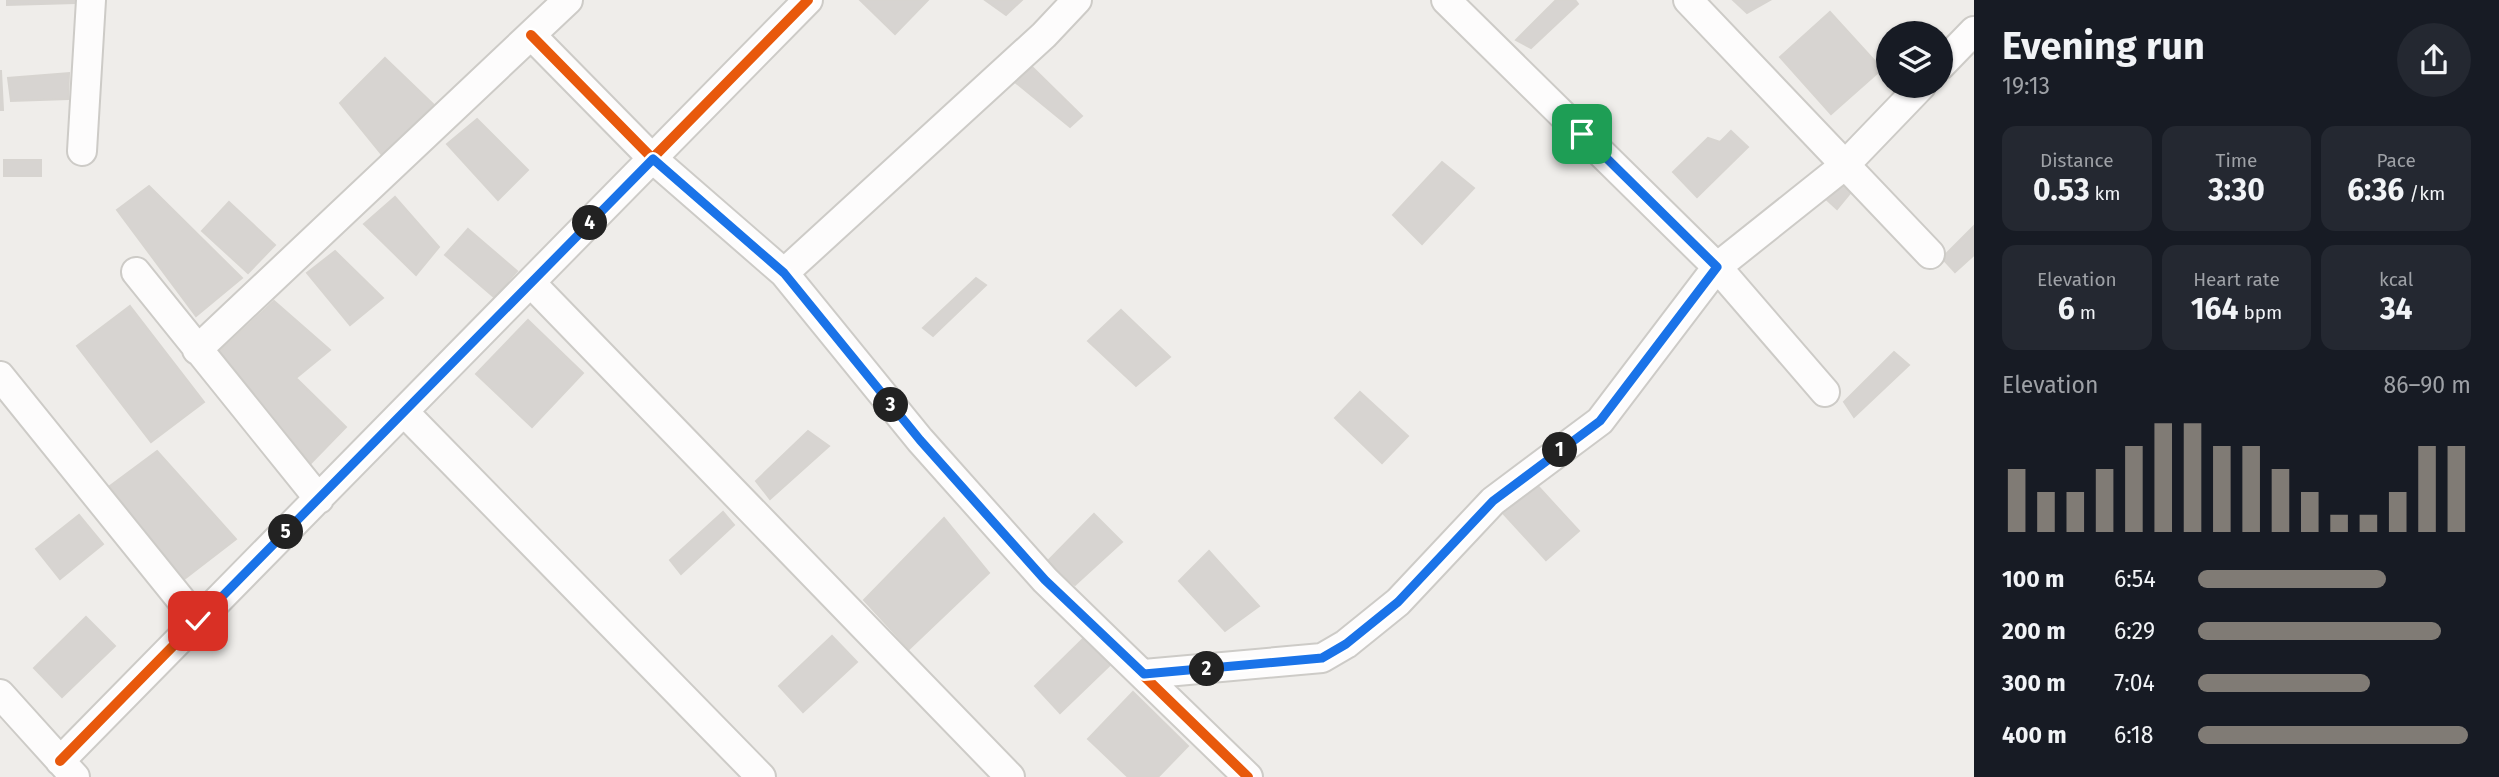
<!DOCTYPE html>
<meta charset="utf-8">
<style>
body{margin:0;font-family:"Fira Sans",sans-serif;background:#242831;color:#f1f3f6;height:100vh;display:flex;flex-direction:column;font-size:26px;white-space:nowrap}
*{box-sizing:border-box;margin:0}
p{font-size:23px;color:#9ea1a6}
.icon{flex:none;width:38px;height:38px;fill:none;stroke:currentColor;stroke-width:2;stroke-linecap:round;stroke-linejoin:round}
.map{position:relative;flex:1;overflow:hidden}
.details{display:flex;flex-direction:column;background:#171b24;width:525px}
.details>*{flex:none}
.controls{position:absolute;left:1876px;top:21px;display:grid;gap:14px}
.controls a{display:grid;place-items:center;width:77px;height:77px;border-radius:50%;background:#171b24;box-shadow:0 2px 5px #0004;font-size:35px}
.pin{position:absolute;display:grid;place-items:center;width:60px;height:60px;color:#fff;margin:-30px;border-radius:14px;box-shadow:0 4px 10px #0006}
.km{position:absolute;width:35px;height:35px;margin:-18px;border-radius:50%;background:#222;color:#fff;font-size:19px;line-height:35px;text-align:center}
.round{display:grid;place-items:center;flex:none;width:74px;height:74px;border-radius:37px;background:#242831}
.headline{display:flex;align-items:center;justify-content:space-between;height:119px;padding:0 28px}
h1{font-size:38px;font-weight:700;line-height:52px}
.figures{display:grid;grid-template-columns:repeat(3,1fr);gap:10px;height:119px;padding:7px 28px}
.figures div{display:grid;align-content:center;border-radius:14px;background:#242831;text-align:center}
.figures b{font-size:30px;font-weight:700}
.figures small{font-size:19px;font-weight:400}
.figures p{font-size:19px}
.chart{height:196px;padding:14px 28px}
.chart p{display:flex;justify-content:space-between}
.chart svg{width:100%;height:126px;margin-top:7px;stroke:#807b75;stroke-width:6}
ul{padding:0 28px;list-style:none;font-size:23px}
li{display:grid;grid-template-columns:112px 84px 1fr;align-items:center;height:52px}
li i{height:18px;border-radius:9px;background:#807b75}
main{display:flex;flex:1;min-height:0}
.map>svg:first-child{display:block}
.building{fill:#d7d4d1;stroke:#d7d4d0;stroke-width:2}
.lines{fill:none;stroke-linecap:round;stroke-linejoin:round}
.street-casing{stroke:#cdcbc7;stroke-width:32}
.street{stroke:#fdfcfc;stroke-width:28}
.cycleway-casing{stroke:#fff;stroke-width:15}
.cycleway{stroke:#e8590c;stroke-width:10}
.route-casing{stroke:#fff;stroke-width:14}
.route{stroke:#1a73e8;stroke-width:9}
</style>
<main>
<div class="map">
<svg width="1974" height="777" viewBox="0 0 1974 777">
<rect width="100%" height="100%" fill="#efedea"/>
<path class="building" d="M7 0H75V3L7 5Z
M860 0H928L895 34Z
M985 0H1022L1006 15Z
M1556 0H1575L1578 4 1531 48 1516 40Z
M1733 0H1770L1747 13Z
M1830 12 1882 69 1831 114 1780 57Z
M385 58 434 105 383 156 340 103Z
M1029 64 1082 116 1070 127 1015 82Z
M0 71H1L3 110H0Z
M69 73 68 99 11 101 8 78Z
M477 119 528 170 498 200 447 144Z
M1731 131 1748 147 1697 197 1673 172 1708 138 1720 142Z
M4 160H41V176H4Z
M1442 162 1474 188 1422 244 1393 215Z
M1842 182 1851 192 1837 209 1827 200Z
M149 186 242 278 196 316 117 210Z
M395 197 439 247 416 275 364 224Z
M229 202 275 245 248 273 202 231Z
M1974 226V255L1955 272 1942 258Z
M468 229 517 271 494 297 445 255Z
M335 251 383 298 350 325 307 273Z
M976 278 986 285 933 336 923 328Z
M274 301 330 350 296 378 346 427 311 463 217 354Z
M130 306 204 402 151 442 77 346Z
M1121 310 1170 357 1136 386 1088 341Z
M528 320 583 373 532 427 476 374Z
M1894 352 1909 365 1854 417 1844 402Z
M1360 392 1408 436 1382 463 1335 418Z
M808 431 829 446 770 499 756 481Z
M157 451 236 539 179 583 110 486Z
M1535 483 1579 531 1546 560 1502 512Z
M723 512 734 525 681 574 670 560Z
M1094 514 1122 542 1075 585 1046 563Z
M79 515 103 544 60 579 36 549Z
M944 518 989 573 909 649 864 600Z
M1209 551 1259 606 1225 631 1179 581Z
M86 617 115 646 62 697 34 668Z
M832 636 857 662 803 712 779 686Z
M1085 637 1111 664 1060 713 1035 686Z
M1133 692 1188 746 1158 777H1128L1088 739Z"/>
<g class="lines">
<defs>
<path id="street" d="M1446 0 1717 267 1825 392
M1688 0 1930 254
M531 35 653 159 784 273 920 440 1045 580 1248 777
M1941 65 1974 31
M82 151 91 0
M136 272 319 499
M784 273 1044 35 1077 0
M531 283 1010 777
M197 350 568 0
M0 376 198 621
M404 412 761 777
M1144 674 1322 658 1346 644 1398 602 1493 501 1600 421 1717 267 1845 165 1921 86
M0 694 75 777
M60 761 808 0"/>
</defs>
<use href="#street" class="street-casing"/>
<use href="#street" class="street"/>
<defs>
<path id="cycleway" d="M531 35 653 159 784 273 920 440 1045 580 1248 777
M60 761 808 0"/>
</defs>
<use href="#cycleway" class="cycleway-casing"/>
<use href="#cycleway" class="cycleway"/>
</g>
<g class="lines">
<defs>
<path id="route" d="M198 621 653 159 784 273 920 440 1045 580 1144 674 1322 658 1346 644 1398 602 1493 501 1600 421 1717 267 1582 134"/>
</defs>
<use href="#route" class="route-casing"/>
<use href="#route" class="route"/>
</g>
</svg>
<div class="controls">
<a><svg class="icon" aria-label="layers" viewBox="0 0 24 24"><path d="M12 4l9 5-9 5-9-5zM3 14l9 5 9-5"/></svg></a>
</div>
<div class="pin" style="left:1582px;top:134px;background:#1e9e55"><svg class="icon" aria-label="arrive" viewBox="0 0 24 24"><path d="M6 21V4h12l-3 4 3 4H6"/></svg></div>
<div class="pin" style="left:198px;top:621px;background:#d93025"><svg class="icon" aria-label="check" viewBox="0 0 24 24"><path d="M5 12l5 5 9-10"/></svg></div>
<b class="km" style="left:1560px;top:450px">1</b>
<b class="km" style="left:1207px;top:669px">2</b>
<b class="km" style="left:891px;top:405px">3</b>
<b class="km" style="left:590px;top:223px">4</b>
<b class="km" style="left:286px;top:532px">5</b>
</div>
<section class="details">
<div class="headline"><div><h1>Evening run</h1><p>19:13</p></div><a class="round"><svg class="icon" aria-label="share" viewBox="0 0 24 24"><path d="M12 15V3M7 8l5-5 5 5M5 13v7h14v-7"/></svg></a></div>
<div class="figures">
<div><p>Distance</p><b>0.53<small> km</small></b></div>
<div><p>Time</p><b>3:30</b></div>
<div><p>Pace</p><b>6:36<small> /km</small></b></div>
</div>
<div class="figures">
<div><p>Elevation</p><b>6<small> m</small></b></div>
<div><p>Heart rate</p><b>164<small> bpm</small></b></div>
<div><p>kcal</p><b>34</b></div>
</div>
<div class="chart"><p><span>Elevation</span>86–90 m</p>
<svg viewBox="0 0 160 44" preserveAspectRatio="none"><path d="M5 44V22M15 44V30M25 44V30M35 44V22M45 44V14M55 44V6M65 44V6M75 44V14M85 44V14M95 44V22M105 44V30M115 44V38M125 44V38M135 44V30M145 44V14M155 44V14"/></svg>
</div>
<ul>
<li><b>100 m</b>6:54<i style="width:69%"></i></li>
<li><b>200 m</b>6:29<i style="width:89%"></i></li>
<li><b>300 m</b>7:04<i style="width:63%"></i></li>
<li><b>400 m</b>6:18<i style="width:99%"></i></li>
</ul>
</section>
</main>
